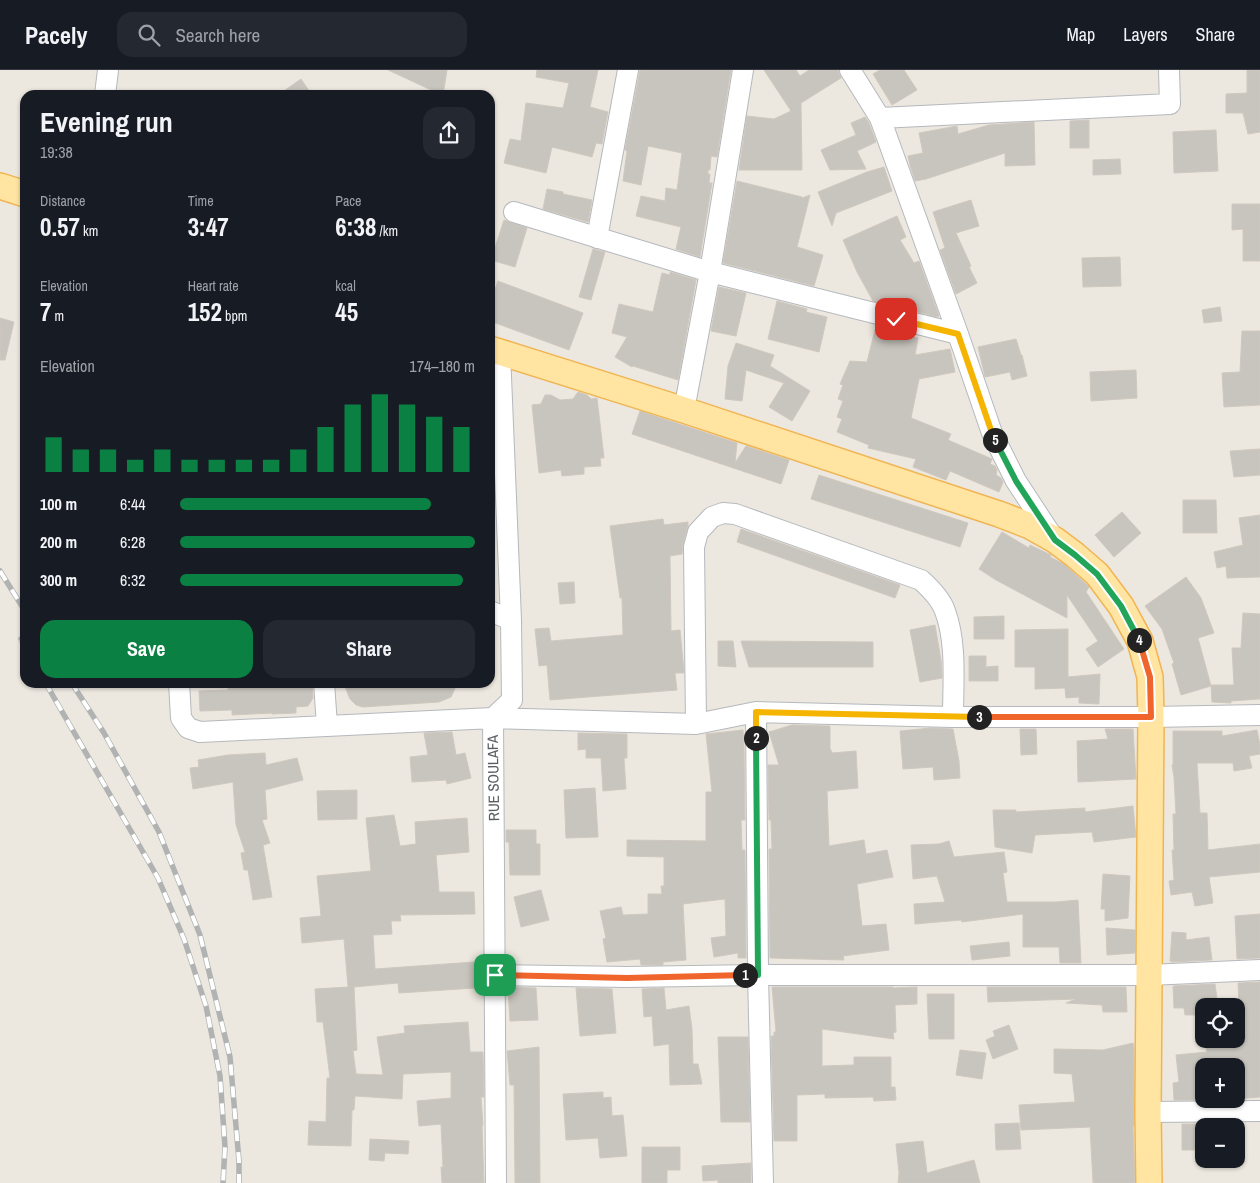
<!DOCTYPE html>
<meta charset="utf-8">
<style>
body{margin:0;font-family:"Archivo Narrow",sans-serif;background:#242831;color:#f1f3f6;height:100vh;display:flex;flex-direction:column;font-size:19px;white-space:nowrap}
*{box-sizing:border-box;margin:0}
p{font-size:16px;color:#9ea1a6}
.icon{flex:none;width:28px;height:28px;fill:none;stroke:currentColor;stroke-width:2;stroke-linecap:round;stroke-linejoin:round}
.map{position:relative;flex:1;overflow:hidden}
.side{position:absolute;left:20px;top:20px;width:475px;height:598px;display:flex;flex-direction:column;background:#171b24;border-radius:15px;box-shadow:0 1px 4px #0004}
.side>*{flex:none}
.controls{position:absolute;left:1195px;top:928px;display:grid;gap:10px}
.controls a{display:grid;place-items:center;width:50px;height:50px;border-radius:10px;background:#171b24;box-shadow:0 1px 4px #0004;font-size:25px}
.pin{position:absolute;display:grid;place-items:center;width:42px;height:42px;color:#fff;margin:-21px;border-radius:10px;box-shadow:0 2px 8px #0006}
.km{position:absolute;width:25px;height:25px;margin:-12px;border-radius:50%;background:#222;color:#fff;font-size:14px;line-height:25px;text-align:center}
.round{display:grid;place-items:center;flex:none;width:52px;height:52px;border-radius:15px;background:#242831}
.head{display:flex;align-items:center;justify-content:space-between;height:85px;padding:0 20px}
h1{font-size:28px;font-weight:700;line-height:38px}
.stats{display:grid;grid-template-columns:repeat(3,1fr);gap:8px;height:85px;padding:5px 20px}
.stats div{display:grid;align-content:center}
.stats b{font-size:25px;font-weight:700}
.stats small{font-size:14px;font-weight:400}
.stats p{font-size:14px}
.chart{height:140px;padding:10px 20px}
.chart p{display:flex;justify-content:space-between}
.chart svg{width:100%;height:90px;margin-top:5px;stroke:#0b8043;stroke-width:6}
.cta{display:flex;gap:10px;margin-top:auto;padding:10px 20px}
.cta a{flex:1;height:58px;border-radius:15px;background:#0b8043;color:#fff;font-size:20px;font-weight:700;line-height:58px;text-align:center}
.cta a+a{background:#242831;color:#f1f3f6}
ul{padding:0 20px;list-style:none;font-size:16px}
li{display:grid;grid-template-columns:80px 60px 1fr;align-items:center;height:38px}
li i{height:12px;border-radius:6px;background:#0b8043}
header{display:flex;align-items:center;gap:30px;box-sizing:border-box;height:70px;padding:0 25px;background:#171b24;border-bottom:1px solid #363941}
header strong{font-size:24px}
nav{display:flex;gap:28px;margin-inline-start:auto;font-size:18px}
.search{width:350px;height:45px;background:#242831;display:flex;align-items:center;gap:12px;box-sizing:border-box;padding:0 18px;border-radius:15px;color:#9ea1a6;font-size:19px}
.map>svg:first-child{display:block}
.building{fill:#c8c5be;stroke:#d0c8be}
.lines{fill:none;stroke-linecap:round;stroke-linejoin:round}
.minor-casing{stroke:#b5b8bd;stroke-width:22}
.major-casing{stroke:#f1b452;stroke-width:28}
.minor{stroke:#fff;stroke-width:20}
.major{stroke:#ffe5a1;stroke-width:25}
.rail-casing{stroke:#b1b2b2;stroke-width:5.5}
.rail{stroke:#fff;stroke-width:4;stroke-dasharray:11;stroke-linecap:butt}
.split-1-casing{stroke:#fff;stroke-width:10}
.split-2-casing{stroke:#fff;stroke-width:10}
.split-3-casing{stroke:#fff;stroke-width:10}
.split-4-casing{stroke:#fff;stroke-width:10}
.split-5-casing{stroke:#fff;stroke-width:10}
.split-6-casing{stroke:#fff;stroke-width:10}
.split-1{stroke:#f0652b;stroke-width:6}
.split-2{stroke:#22a559;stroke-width:6}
.split-3{stroke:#f5b400;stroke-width:6}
.split-4{stroke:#f0652b;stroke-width:6}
.split-5{stroke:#22a559;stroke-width:6}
.split-6{stroke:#f5b400;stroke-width:6}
.labels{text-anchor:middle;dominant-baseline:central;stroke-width:4;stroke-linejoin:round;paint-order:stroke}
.street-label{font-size:15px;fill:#585d61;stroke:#fff}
</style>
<header>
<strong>Pacely</strong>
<div class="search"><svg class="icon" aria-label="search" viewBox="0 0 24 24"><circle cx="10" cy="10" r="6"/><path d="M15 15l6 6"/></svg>Search here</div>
<nav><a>Map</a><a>Layers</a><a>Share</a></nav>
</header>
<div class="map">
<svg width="1260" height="1113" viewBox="0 0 1260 1113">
<rect width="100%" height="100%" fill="#ece8df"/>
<path class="building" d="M388 0H447L443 25H442Z
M537 0H598L590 37 608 42 602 74 596 73 592 87 552 77 546 103 504 93 510 69 521 71 526 33 563 38 569 13 536 7Z
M640 0H731L717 87 711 86 710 100H708V104H710L709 113H712L700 187 676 179 681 157 636 146 641 126 665 131 666 118 677 120 682 83 648 76 641 115 623 111 627 81 625 80Z
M764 0H796L800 6 809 0H838L841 8 801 33 802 100H739L747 46 774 49 791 41Z
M880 0H904L917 20 892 35 873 4Z
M1247 0H1260V62L1248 64 1243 43H1226V24L1247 23Z
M301 9 312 25H278Z
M865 47 869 53 876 72 857 81 866 99 830 100 821 80 856 65 851 53Z
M1089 50V78H1070V51Z
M1034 52 1035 95 1005 96V83L926 109 915 111 910 95 908 86 923 83 919 63 957 56 958 64 989 55Z
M1216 60 1218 101 1174 103 1173 62Z
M1120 89 1121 104 1093 105V90Z
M884 97 892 121 836 143 832 156 818 122 867 102Z
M737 111 802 127V128L810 125 797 177 823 185 814 216 723 193Z
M547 119 563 122V124L592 130 588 152 543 139Z
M971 130 979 156 956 163 971 196 969 197 977 213 956 224 940 180 945 178 933 142Z
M1232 134H1260V191H1243V159L1232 160Z
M897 146 906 167 900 170 914 193 919 191 939 246 937 247 904 238 900 230 891 235 873 231 857 202 843 170Z
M504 150 527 158 515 197 491 190Z
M593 179 605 182 591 230 579 227Z
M1120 187 1121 216 1083 217 1082 188Z
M670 202 696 210 678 310 633 296 632 297 615 287 627 267 612 263 619 234 653 242 662 203 670 205Z
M498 211 583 243 569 280 490 251V234Z
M719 217 746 223 736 266 711 261Z
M777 231 807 239 806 242 827 247 819 282 768 269Z
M1220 237 1222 251 1204 253 1202 240Z
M0 248 14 252 5 290H0Z
M875 260 901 267V265L918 268 915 285 950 279 955 302 919 309 911 348 951 364 948 370 992 389 990 394 995 396 997 400 996 405 1001 408 1003 412 999 422 950 401 946 410 913 397 916 389 868 378 869 375 837 362 842 349 837 347 843 331 838 329 843 315 840 314 850 291 867 292Z
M1242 261H1260V335L1224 337 1222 303 1240 302Z
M1016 269 1021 285H1022L1027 306 1012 310 1010 302 985 307 978 277Z
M736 273 774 285 770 296 810 321 792 351 769 337 784 313 746 300 742 331 725 329 728 296Z
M1136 300 1137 328 1091 331 1090 302Z
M578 322 587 325 591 329 597 328 604 388H600L601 396 584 397V404L562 406 561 400 539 403 532 335 541 334 545 325H551L560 330 573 329Z
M640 341 737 373 735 393 746 376 789 390 781 414 632 364Z
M1260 379V405L1234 407 1230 381Z
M819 405 968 453 960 477 811 429Z
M1183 430H1216L1217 463H1183Z
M1122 442 1141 463 1114 487 1095 465Z
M1260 445V507L1227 508 1226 496 1217 498 1214 482 1243 475 1239 448Z
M663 449 664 455 688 452V456L683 474 682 484 670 486 671 561 680 560 684 601V603H675L677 620 550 630 547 595 539 596 535 559 549 558 551 571 623 565 622 528H620L610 456Z
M741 459 900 515 895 528 737 472Z
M1002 462 1029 478 1030 475 1051 485 1050 487 1064 494 1086 514 1089 517 1086 522 1124 579 1098 597 1086 579 1098 571 1067 525V548L996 510 979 499Z
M1186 507 1201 528 1214 563 1198 568 1211 616 1181 625 1172 594 1174 593 1162 559 1145 536Z
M574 512 575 533 560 534 558 513Z
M1243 543 1260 544V629L1231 631V633L1212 632 1211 615H1234L1232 578H1241Z
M1004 546V569H974V547Z
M935 555 941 590 942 608 920 612 910 560Z
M1068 559V607L1100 604 1099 634 1079 633V627L1066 628 1065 618 1035 619V597H1015V560Z
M718 571H733L736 597 718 596Z
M741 571 873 572V597H749Z
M969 586H986V597L998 596V611H969Z
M260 612H312L313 628 308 636 296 637V643L272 644V643L232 645V640L200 641 199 621 228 620V614Z
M343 612 366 613 458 612 451 627 439 632 363 637 356 635 350 629Z
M792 655 830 656V678L832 683 856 681 858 718 827 721 829 776 864 770 866 784 887 780 893 807 857 814 862 856 886 854 889 880 843 886 844 890 770 888 769 779H772L771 750H769L768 695H779L769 662Z
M931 658 953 659 959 691 960 708 934 710 933 697 903 699 900 661Z
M1020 659H1036L1037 684 1021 685Z
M1105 659H1133L1136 709 1078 712 1077 671 1108 669Z
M743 660 744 677 745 750H741L742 780H745L746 888H738V883L714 887 711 868 726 866 725 829 683 834 686 890 663 892V895H641L640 889 607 892 603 869 606 868 600 841 621 837 623 845 648 844V824H662L661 816H664V787L627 786V770L706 771V722H712L706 664Z
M1257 660 1260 675V684L1249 686 1252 698 1234 701 1233 693H1197L1200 743H1207L1208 780 1260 774V802L1209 807 1213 833 1195 836 1192 822 1171 825 1169 811 1174 810 1172 780H1174L1173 744H1176L1174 707 1172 695H1173V661H1222V666Z
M452 662 456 685 465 683 471 708 447 714 446 710 412 712 410 687 428 685 424 663Z
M578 663 627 664V688H624L626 719 603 721 601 688H586V679L578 680Z
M265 683 266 695 297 688 303 710 265 720 267 749 262 750 270 773 263 775 272 827 253 830 248 800H244L241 783 245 782 236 755 233 712 193 719 190 698 199 697 198 690 228 685Z
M595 718 598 767 566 768 564 720Z
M357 720V749L318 750 317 721Z
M1133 736 1136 767 1094 772 1092 762 1035 765 1032 783 995 777 993 740H1016V742L1085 738V742Z
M394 745 400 776 416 774 415 752 467 748 469 782 436 785 439 822H474L475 844 400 845 401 851H391L392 864 373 865 375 899 474 892 475 918 399 923 398 913 354 917 357 980 353 981 356 1004 383 1005 377 967 405 963 404 956 468 952 470 982H483L484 1027H481L483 1055 482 1056 484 1113H442L441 1097H443L441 1054 419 1056 417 1031 451 1028V1002L403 1004 402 1029 355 1026 354 1040H352L351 1076 308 1075 309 1051 326 1052 327 1008H330L323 952H317L315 919 348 917 344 869 302 873 300 848 321 846 317 806 371 801 366 748Z
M506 760H536V774H540V805H510L509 772H506Z
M949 771 954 787 1004 782 1007 802 1003 803 1007 832H1056L1078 830 1081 893H1060L1059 877H1023V844L962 852 961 850 915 854 914 834 945 832 937 806 913 809 911 775 939 774Z
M1103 804 1130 806 1128 848 1105 851V839H1101Z
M541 820 549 850 521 857 514 827Z
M1260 844V888L1237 889 1235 846Z
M1106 858 1135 860V883L1107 885Z
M1172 862 1186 863V870L1209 867 1212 890 1172 892 1170 891Z
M1009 872 1010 886 972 890 970 876Z
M1260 912V1027L1236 1029V996H1204V1030H1174L1173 1013 1179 1012 1176 985 1207 982 1205 969H1223L1224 977 1241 975 1238 913Z
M1215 914 1218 936H1204L1203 945H1185L1184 938H1174L1173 916Z
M508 917 536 918 538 950 510 951Z
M772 917H893V918L917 917V934L895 935 896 962 893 963 894 969 822 959V996L854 995V987H891V1017H895L896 1030 874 1031 873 1027 825 1028V1024L797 1025V1071H774L771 966H774V962H776Z
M987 917H1126L1127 942H1103L1102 935 1066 933 1076 929 988 932Z
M576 918 612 919 616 963 580 966Z
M664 918 666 940 689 936 692 959 693 994H698L702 1014 670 1015 669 974 654 976 652 946 644 947 642 919Z
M927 924H954V969H929Z
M1009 955 1018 979 993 989 986 970 995 966 993 961Z
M718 967H748L750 1052H721Z
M1133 973 1134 979V1056H1133L1135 1113H1093L1090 1057 1021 1060 1019 1035 1075 1032 1072 1004 1054 1003V979L1103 980Z
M539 977 540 1113H515L514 1015H510L507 981Z
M960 980 986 983 982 1009 956 1005Z
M603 1022V1028L611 1027 612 1046 623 1045 627 1086 600 1088 598 1068 566 1070 563 1024Z
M1019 1053 1021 1079 996 1080 995 1054Z
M1182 1054H1204V1080H1182Z
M370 1069 409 1071 408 1084 385 1083 384 1091 369 1090Z
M923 1071 927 1103 974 1090 980 1113H898L899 1103 896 1074Z
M642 1077H680V1100H667V1113H642Z
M751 1093V1113H718V1110L703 1111 702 1096Z"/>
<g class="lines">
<defs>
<path id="minor" d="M850 0 880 48 958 264 992 363 1016 411 1054 469
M105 25 108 0
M880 48 1170 34 1169 0
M514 142 710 202 958 264
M597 168 628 0
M684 340 710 202 743 0
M490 541 511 550
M179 612 181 648 188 658 200 662 493 648 696 654 756 642 953 647H1151L1260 645
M324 612 327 656
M756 642 758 905 763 1113
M696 654 694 477 698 462 712 447 723 443 735 444 921 510C931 519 941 529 945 541 957 573 953 613 953 647
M495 905 627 907 758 905H1149L1260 900
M1148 1042 1260 1041
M496 1113 493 648 512 630 511 550 500 282"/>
<path id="major" d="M0 116 25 124
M490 279 684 340 999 444 1030 456 1055 470 1075 485 1097 504 1121 536 1140 571 1150 607 1151 647 1148 1042 1149 1113"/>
</defs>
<use href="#minor" class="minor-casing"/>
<use href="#major" class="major-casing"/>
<use href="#minor" class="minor"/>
<use href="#major" class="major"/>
<defs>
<path id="rail" d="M0 501 25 541
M21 569 25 577
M45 612 158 808 184 869 206 936 220 1006 225 1077 223 1113
M71 612 104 663 159 762 200 865 230 987 239 1091V1113"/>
</defs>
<use href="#rail" class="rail-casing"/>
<use href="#rail" class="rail"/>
</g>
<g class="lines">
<defs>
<path id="split-1" d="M495 905 627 908 745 905"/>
<path id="split-2" d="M745 905H758L756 668"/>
<path id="split-3" d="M756 668V642L979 647"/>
<path id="split-4" d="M979 647H1151L1150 607 1139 570"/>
<path id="split-5" d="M995 370 1016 411 1055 470 1075 485 1097 504 1121 536 1139 570"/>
<path id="split-6" d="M896 249 958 264 992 363 995 370"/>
</defs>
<use href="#split-1" class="split-1-casing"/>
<use href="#split-2" class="split-2-casing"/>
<use href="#split-3" class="split-3-casing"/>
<use href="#split-4" class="split-4-casing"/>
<use href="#split-5" class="split-5-casing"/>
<use href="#split-6" class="split-6-casing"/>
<use href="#split-1" class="split-1"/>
<use href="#split-2" class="split-2"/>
<use href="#split-3" class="split-3"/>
<use href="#split-4" class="split-4"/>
<use href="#split-5" class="split-5"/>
<use href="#split-6" class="split-6"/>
</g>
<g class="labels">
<g class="street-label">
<text transform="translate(493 708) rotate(-91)">RUE SOULAFA</text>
</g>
</g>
</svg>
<div class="controls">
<a><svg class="icon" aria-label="locate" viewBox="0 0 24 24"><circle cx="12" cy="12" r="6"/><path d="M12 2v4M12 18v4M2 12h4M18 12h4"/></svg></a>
<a>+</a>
<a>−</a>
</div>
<div class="pin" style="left:495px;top:905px;background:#1e9e55"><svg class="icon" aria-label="arrive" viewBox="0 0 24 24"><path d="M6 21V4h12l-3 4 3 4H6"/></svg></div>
<div class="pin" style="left:896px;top:249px;background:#d93025"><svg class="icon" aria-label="check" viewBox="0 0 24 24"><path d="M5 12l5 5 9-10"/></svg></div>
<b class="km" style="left:745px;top:905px">1</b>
<b class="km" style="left:756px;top:668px">2</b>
<b class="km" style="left:979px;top:647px">3</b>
<b class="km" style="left:1139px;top:570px">4</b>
<b class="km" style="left:995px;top:370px">5</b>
<section class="side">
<div class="head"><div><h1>Evening run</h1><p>19:38</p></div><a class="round"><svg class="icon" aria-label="share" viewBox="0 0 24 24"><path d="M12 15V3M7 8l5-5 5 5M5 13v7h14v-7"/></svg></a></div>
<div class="stats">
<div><p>Distance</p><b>0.57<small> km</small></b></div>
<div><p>Time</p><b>3:47</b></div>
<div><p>Pace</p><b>6:38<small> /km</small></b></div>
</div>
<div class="stats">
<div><p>Elevation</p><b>7<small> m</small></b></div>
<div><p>Heart rate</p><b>152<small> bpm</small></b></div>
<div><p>kcal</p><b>45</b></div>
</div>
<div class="chart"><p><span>Elevation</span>174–180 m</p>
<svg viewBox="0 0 160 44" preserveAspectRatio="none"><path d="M5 44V27M15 44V33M25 44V33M35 44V38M45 44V33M55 44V38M65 44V38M75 44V38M85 44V38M95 44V33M105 44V22M115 44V11M125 44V6M135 44V11M145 44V17M155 44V22"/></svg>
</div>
<ul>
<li><b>100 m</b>6:44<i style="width:85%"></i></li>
<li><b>200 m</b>6:28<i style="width:100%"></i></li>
<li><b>300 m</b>6:32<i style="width:96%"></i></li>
</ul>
<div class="cta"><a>Save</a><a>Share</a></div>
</section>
</div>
